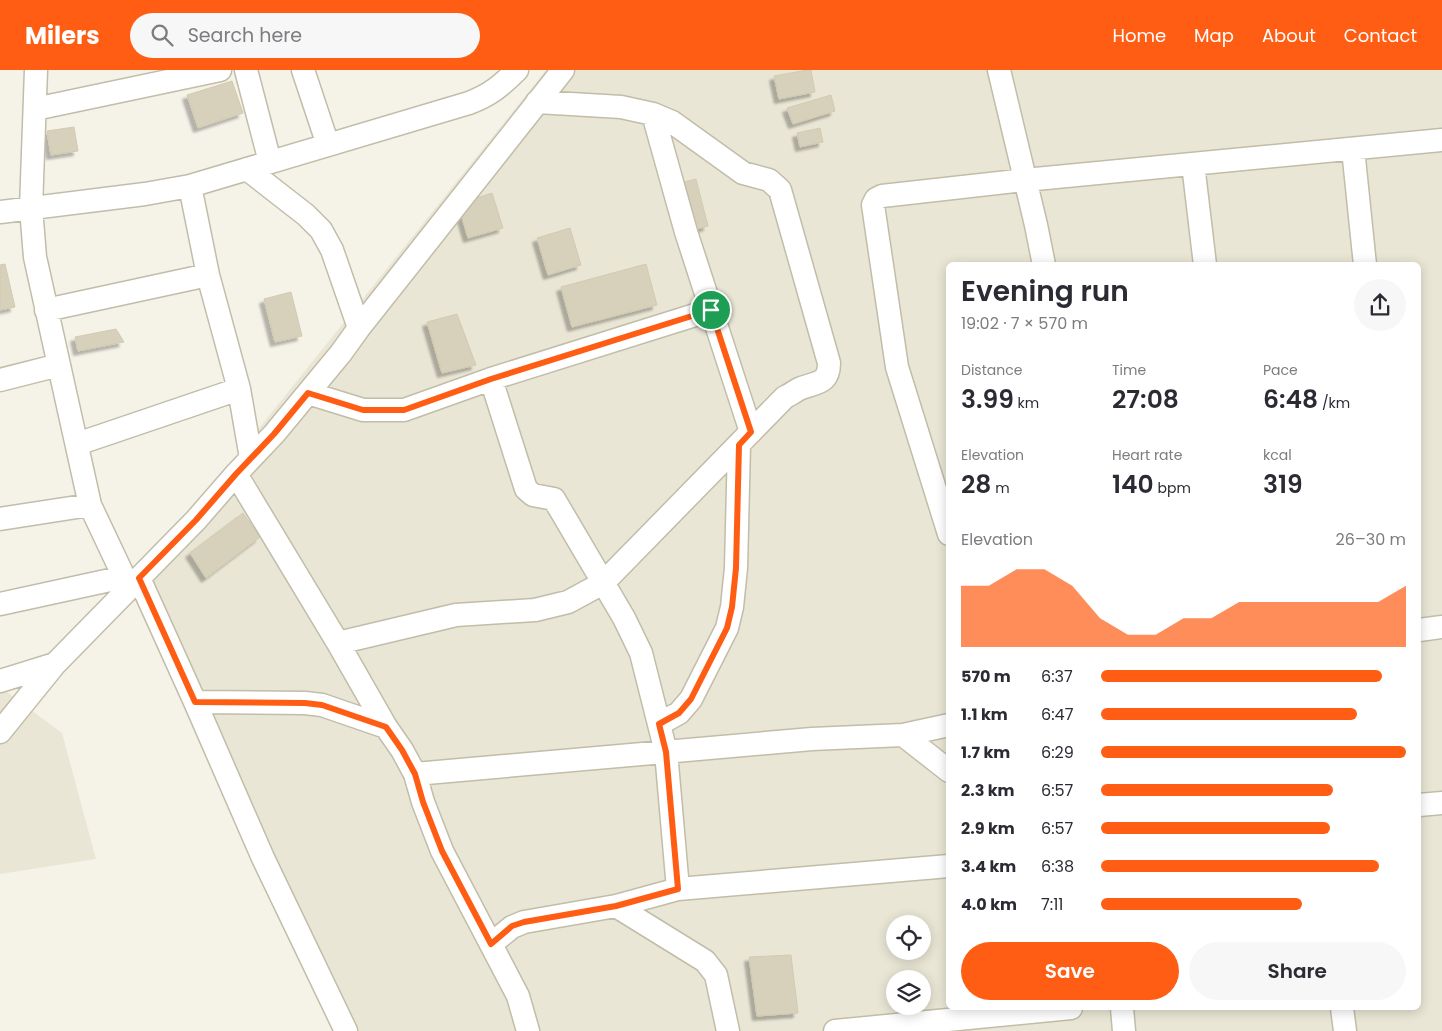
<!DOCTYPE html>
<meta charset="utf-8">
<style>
body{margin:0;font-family:Poppins,sans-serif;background:#f7f7f7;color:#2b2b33;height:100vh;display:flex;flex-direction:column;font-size:19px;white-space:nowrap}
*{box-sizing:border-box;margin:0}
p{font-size:16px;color:#7c7c81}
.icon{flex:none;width:28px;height:28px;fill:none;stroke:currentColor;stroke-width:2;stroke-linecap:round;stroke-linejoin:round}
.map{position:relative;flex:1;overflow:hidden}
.details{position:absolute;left:946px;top:192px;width:475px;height:748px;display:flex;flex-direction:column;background:#fff;border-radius:8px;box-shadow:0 2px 12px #0003}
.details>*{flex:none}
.controls{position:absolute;left:886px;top:845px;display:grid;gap:10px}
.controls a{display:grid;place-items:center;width:45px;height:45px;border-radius:50%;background:#fff;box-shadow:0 2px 12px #0003;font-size:25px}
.pin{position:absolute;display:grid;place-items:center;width:42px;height:42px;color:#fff;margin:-21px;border:2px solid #fff;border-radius:50%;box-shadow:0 1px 5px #0007}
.round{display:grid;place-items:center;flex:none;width:52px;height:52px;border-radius:26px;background:#f7f7f7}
.overview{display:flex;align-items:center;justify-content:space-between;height:85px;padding:0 15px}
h1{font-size:28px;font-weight:600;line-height:38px}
.metrics{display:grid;grid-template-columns:repeat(3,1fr);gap:8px;height:85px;padding:5px 15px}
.metrics div{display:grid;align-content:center}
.metrics b{font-size:25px;font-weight:600}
.metrics small{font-size:14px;font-weight:400}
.metrics p{font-size:14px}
.chart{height:140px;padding:10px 15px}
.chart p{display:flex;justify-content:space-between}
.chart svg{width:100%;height:90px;margin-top:5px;fill:#ff5d14;opacity:.7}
.cta{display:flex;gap:10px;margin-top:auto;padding:10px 15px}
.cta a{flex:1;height:58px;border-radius:30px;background:#ff5d14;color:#fff;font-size:20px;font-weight:600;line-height:58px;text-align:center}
.cta a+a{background:#f7f7f7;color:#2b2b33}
ul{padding:0 15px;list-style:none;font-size:16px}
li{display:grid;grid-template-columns:80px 60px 1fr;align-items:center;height:38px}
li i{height:12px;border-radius:6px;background:#ff5d14}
header{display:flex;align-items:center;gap:30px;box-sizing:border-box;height:70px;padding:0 25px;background:#ff5d14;color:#fff}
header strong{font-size:24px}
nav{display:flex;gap:28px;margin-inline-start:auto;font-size:18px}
.search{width:350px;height:45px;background:#f7f7f7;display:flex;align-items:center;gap:12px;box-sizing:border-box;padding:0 18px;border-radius:28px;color:#7c7c81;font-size:19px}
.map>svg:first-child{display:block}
.residential{fill:#e9e6d5;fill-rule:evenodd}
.building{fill:#d7d1bc;stroke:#d2caaf;filter:url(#shadow)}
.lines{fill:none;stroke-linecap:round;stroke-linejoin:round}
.minor-casing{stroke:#c1bda9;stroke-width:25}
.minor{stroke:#fff;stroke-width:22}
.route-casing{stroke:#fff;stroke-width:10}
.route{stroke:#ff5d14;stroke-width:6}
</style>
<header>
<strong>Milers</strong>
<div class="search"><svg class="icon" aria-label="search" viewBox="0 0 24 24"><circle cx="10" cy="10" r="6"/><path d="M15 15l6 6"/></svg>Search here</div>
<nav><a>Home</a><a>Map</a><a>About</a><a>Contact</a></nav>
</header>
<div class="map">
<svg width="1442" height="961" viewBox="0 0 1442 961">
<defs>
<filter id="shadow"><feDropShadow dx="-4.5" dy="4.5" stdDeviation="1" flood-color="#0004"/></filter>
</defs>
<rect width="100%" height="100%" fill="#f5f3e8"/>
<path class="residential" d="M546 0H1442V961H358L139 508ZM949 195H1419V938H949ZM895 854H922V881H895ZM895 909H922V936H895Z
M0 617 62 663 96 789 0 804Z"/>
<path class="building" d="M807 0H811L815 22 779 29 774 6Z
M232 11 243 43 198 58 187 25Z
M831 25 835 41 793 54 787 38Z
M74 57 78 81 51 85 47 61Z
M820 58 823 72 800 77 797 63Z
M696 109 708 156 686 162 673 115Z
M492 123 503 158 468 168 458 134Z
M570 158 581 195 548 205 537 168Z
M5 194 15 237 0 240V195Z
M646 194 657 235 572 257 561 217Z
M291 222 302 266 275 272 264 229Z
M457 244 476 295 442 303 427 252Z
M116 259 124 272 78 281 75 267Z
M243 443 260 467 206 508 190 483Z
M791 885 798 943 757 946 749 887Z"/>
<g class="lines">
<defs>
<path id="minor" d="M36 0 31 138 35 187 90 435 124 507 125 521
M246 0 270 92
M303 0 328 75
M999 0 1036 155 1044 195
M35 39 220 0
M653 44 686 162 751 362
M1353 79 1365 195
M1193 94 1205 195
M247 99 306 145 321 160 332 180 359 258
M190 116 208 205 239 319 251 388
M0 142 145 124 190 116 469 33C490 25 501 16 517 0
M46 240 208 205
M491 309 526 419 533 425 554 429 624 548 641 583 666 682 678 819
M0 310 59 295
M308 323 363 340H404L491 309 711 240
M77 374 239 319
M236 404 338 573 386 657 402 680 415 704 423 732 442 781 518 926 528 961
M0 449 90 435
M949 464 897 297 873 135 876 129 882 126 1025 110 1442 70
M139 508 195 632 263 788 346 961
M0 534 124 507
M1419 560 1442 557
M338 573 456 545 535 540 568 532 603 513 785 327C790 325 795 321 799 319 815 312 829 315 829 293L780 120 769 110 743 103 672 52 653 44 621 37 537 32
M0 611 55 594
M195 632 305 633 322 635 386 657
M659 654 679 643 691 629 727 558 732 537 736 498 739 375
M0 662 55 594 196 450 236 404 274 364 341 283 359 258 563 0
M903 665 949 701
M415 704 812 669 903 665 949 655
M1419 735 1442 733
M616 836 705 891 716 905 728 961
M491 874 512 857 524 852 616 836 678 819 949 796
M1122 938 1124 961
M1342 938 1345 961
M835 961 1071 938"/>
</defs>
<use href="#minor" class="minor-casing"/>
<use href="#minor" class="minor"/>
</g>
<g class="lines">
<defs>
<path id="route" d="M711 240 751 362 739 375 736 498 732 537 727 558 691 629 679 643 659 654 666 682 678 819 616 836 524 852 512 856 491 874 442 781 423 732 415 704 402 680 386 657 322 635 305 633 195 632 139 508 196 450 236 404 274 364 308 323 363 340H404L491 309Z"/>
</defs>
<use href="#route" class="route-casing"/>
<use href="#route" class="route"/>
</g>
</svg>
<div class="controls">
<a><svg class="icon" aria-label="locate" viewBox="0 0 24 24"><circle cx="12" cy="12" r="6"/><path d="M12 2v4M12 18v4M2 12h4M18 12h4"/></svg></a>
<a><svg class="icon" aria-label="layers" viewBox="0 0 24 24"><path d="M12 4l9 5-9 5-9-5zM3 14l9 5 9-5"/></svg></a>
</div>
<div class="pin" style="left:711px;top:240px;background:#1e9e55"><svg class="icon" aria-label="arrive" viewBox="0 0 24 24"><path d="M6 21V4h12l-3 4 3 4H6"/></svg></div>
<section class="details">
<div class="overview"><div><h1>Evening run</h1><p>19:02 · 7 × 570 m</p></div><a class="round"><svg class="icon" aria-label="share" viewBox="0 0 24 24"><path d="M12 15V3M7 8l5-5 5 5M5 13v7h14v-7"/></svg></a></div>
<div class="metrics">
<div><p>Distance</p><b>3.99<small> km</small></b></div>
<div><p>Time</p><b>27:08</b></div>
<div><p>Pace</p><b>6:48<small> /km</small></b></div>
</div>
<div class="metrics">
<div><p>Elevation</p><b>28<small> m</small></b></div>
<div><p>Heart rate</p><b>140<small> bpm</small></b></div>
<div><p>kcal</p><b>319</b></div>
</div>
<div class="chart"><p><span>Elevation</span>26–30 m</p>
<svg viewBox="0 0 160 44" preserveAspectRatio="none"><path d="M0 44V14L10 14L20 6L30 6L40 14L50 30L60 38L70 38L80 30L90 30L100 22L110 22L120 22L130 22L140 22L150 22L160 14V44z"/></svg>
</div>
<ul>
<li><b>570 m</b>6:37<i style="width:92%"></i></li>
<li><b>1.1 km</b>6:47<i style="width:84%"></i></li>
<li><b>1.7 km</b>6:29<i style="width:100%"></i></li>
<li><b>2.3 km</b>6:57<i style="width:76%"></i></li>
<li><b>2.9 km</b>6:57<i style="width:75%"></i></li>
<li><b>3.4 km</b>6:38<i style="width:91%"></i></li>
<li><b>4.0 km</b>7:11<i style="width:66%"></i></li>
</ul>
<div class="cta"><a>Save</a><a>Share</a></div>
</section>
</div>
